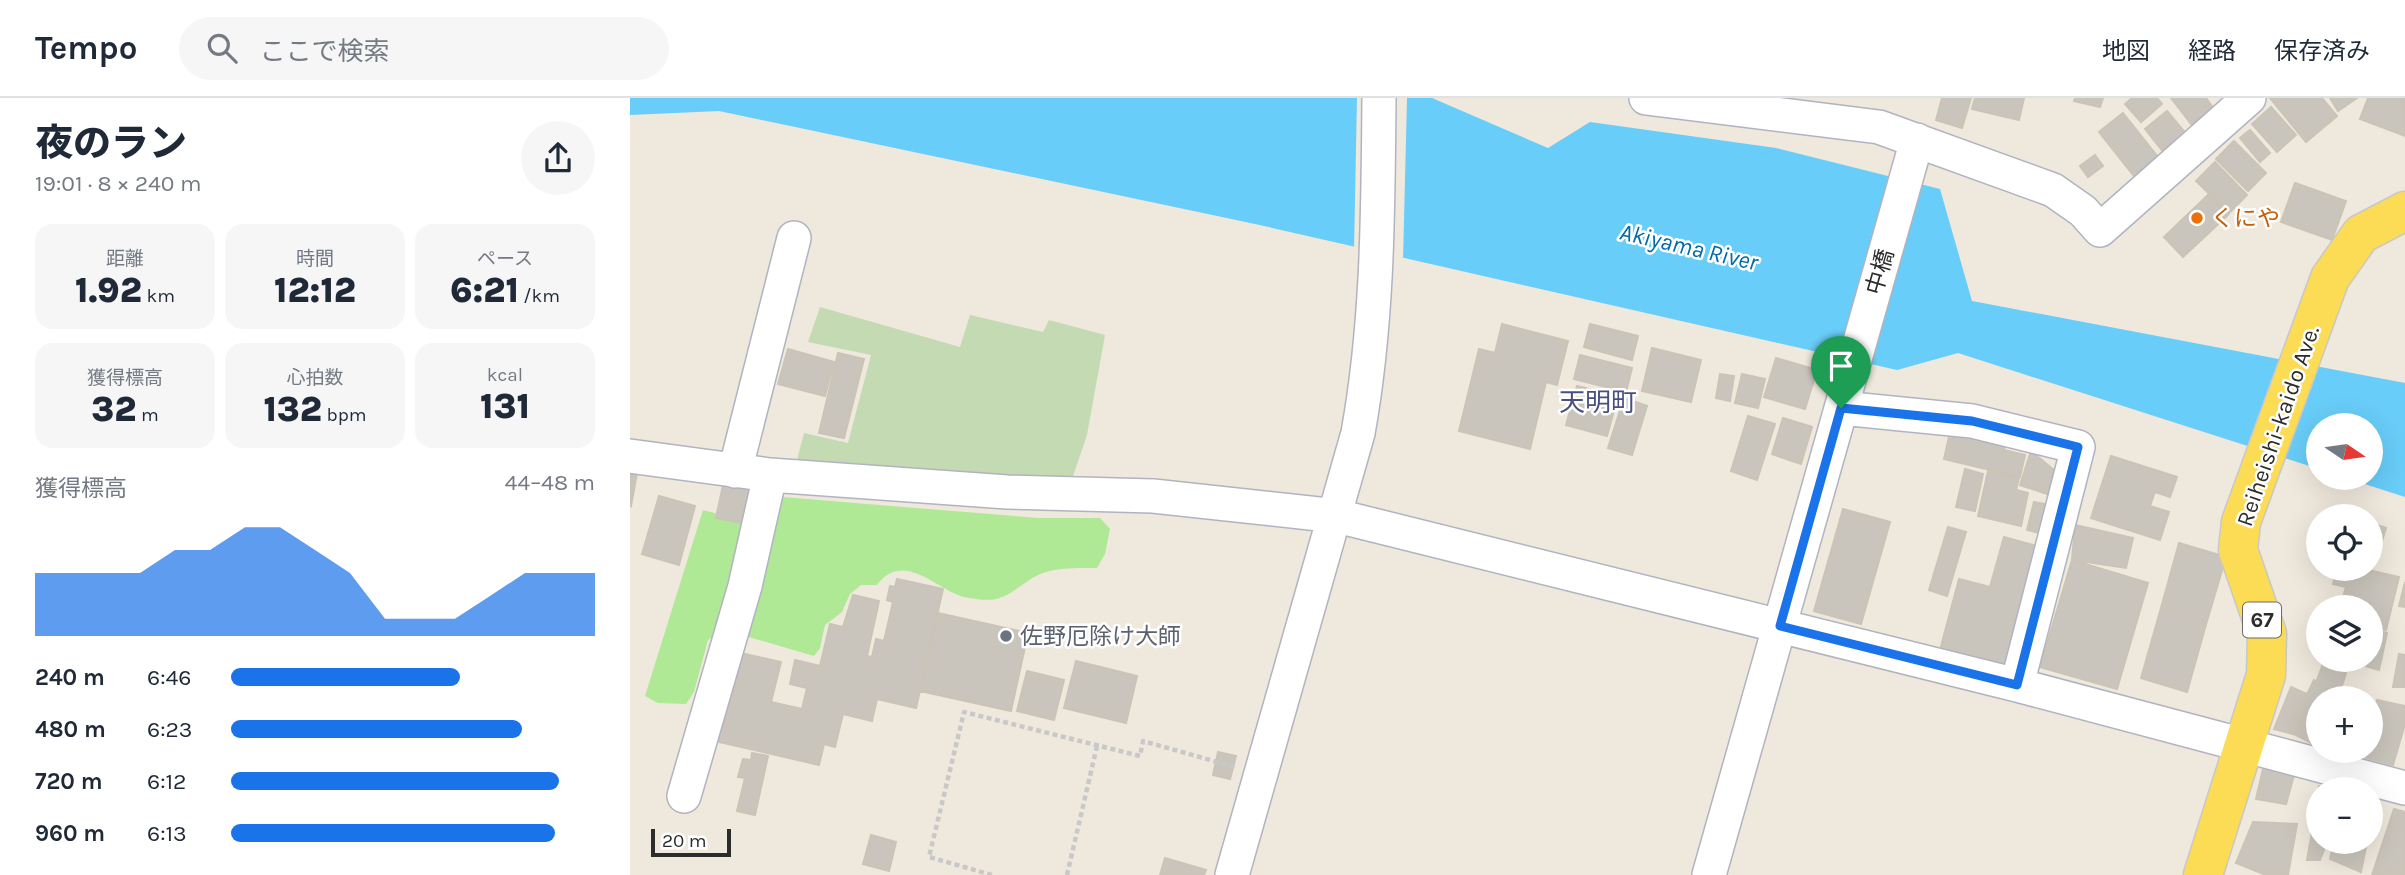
<!DOCTYPE html>
<html lang="ja">
<meta charset="utf-8">
<style>
body{margin:0;font-family:Karla,"Noto Sans JP",sans-serif;background:#f6f6f7;color:#1f2937;height:100vh;display:flex;flex-direction:column;font-size:26px;white-space:nowrap}
*{box-sizing:border-box;margin:0}
p{font-size:23px;color:#747a83}
.icon{flex:none;width:38px;height:38px;fill:none;stroke:currentColor;stroke-width:2;stroke-linecap:round;stroke-linejoin:round}
.map{position:relative;flex:1;overflow:hidden}
.side{display:flex;flex-direction:column;background:#fff;width:630px}
.side>*{flex:none}
.needle{width:46px;rotate:103deg}
.fabs{position:absolute;left:1676px;top:315px;display:grid;gap:14px}
.fabs a{display:grid;place-items:center;width:77px;height:77px;border-radius:50%;background:#fff;box-shadow:0 7px 28px #0002;font-size:35px}
.scale{position:absolute;left:21px;bottom:18px;width:80px;box-sizing:border-box;padding-left:7px;border:4px solid #2c2c2c;border-top:0;font-size:19px;line-height:24px;white-space:nowrap;color:#2c2c2c;-webkit-text-stroke:5px #fff;paint-order:stroke}
.pin{position:absolute;display:grid;place-items:center;width:60px;height:60px;color:#fff;margin:-72px -30px;border-radius:50% 50% 50% 0;rotate:-45deg;box-shadow:0 0 7px #0007}
.pin .icon{rotate:45deg}
.round{display:grid;place-items:center;flex:none;width:74px;height:74px;border-radius:37px;background:#f6f6f7}
.summary{display:flex;align-items:center;justify-content:space-between;height:119px;padding:0 35px}
h1{font-size:38px;font-weight:800;line-height:52px}
.figures{display:grid;grid-template-columns:repeat(3,1fr);gap:10px;height:119px;padding:7px 35px}
.figures div{display:grid;align-content:center;border-radius:18px;background:#f6f6f7;text-align:center}
.figures b{font-size:35px;font-weight:800}
.figures small{font-size:19px;font-weight:400}
.figures p{font-size:19px}
.chart{height:196px;padding:14px 35px}
.chart p{display:flex;justify-content:space-between}
.chart svg{width:100%;height:126px;margin-top:7px;fill:#1a73e8;opacity:.7}
ul{padding:0 35px;list-style:none;font-size:23px}
li{display:grid;grid-template-columns:112px 84px 1fr;align-items:center;height:52px}
li i{height:18px;border-radius:9px;background:#1a73e8}
header{display:flex;align-items:center;gap:42px;box-sizing:border-box;height:98px;padding:0 35px;background:#fff;border-bottom:2px solid #e0e1e3}
header strong{font-size:33px}
nav{display:flex;gap:38px;margin-inline-start:auto;font-size:24px}
.search{width:490px;height:63px;background:#f6f6f7;display:flex;align-items:center;gap:18px;box-sizing:border-box;padding:0 24px;border-radius:38px;color:#747a83;font-size:26px}
main{display:flex;flex:1;min-height:0}
.map>svg:first-child{display:block}
.green{fill:#afe995}
.cemetery{fill:#c4dab3}
.water{fill:#68cdf8}
.pier{fill:#efe8dd}
.building{fill:#cac5bc;stroke:#cac4b6;stroke-width:2}
.lines{fill:none;stroke-linecap:round;stroke-linejoin:round}
.minor-casing{stroke:#b1b3c1;stroke-width:36}
.major-casing{stroke:#c8c8c8;stroke-width:41}
.path{stroke:#c8c8c8;stroke-width:4.5;stroke-dasharray:5 3.5;stroke-linecap:butt}
.minor{stroke:#fff;stroke-width:33}
.major{stroke:#fcdb55;stroke-width:38}
.route-casing{stroke:#fff;stroke-width:14}
.route{stroke:#1a73e8;stroke-width:9}
.food-dot{fill:#e8710a;stroke:#fff;stroke-width:2.5}
.worship-dot{fill:#6b7280;stroke:#fff;stroke-width:2.5}
.labels{text-anchor:middle;dominant-baseline:central;stroke-width:5;stroke-linejoin:round;paint-order:stroke}
.shield{fill:#fff;stroke:#6b6b6b;stroke-width:2}
.shield-label{font-size:21px;font-weight:bold;fill:#2c2c2c}
.food-label{font-size:23px;fill:#c56008;stroke:#fff;text-anchor:start}
.street-label{font-size:23px;fill:#2c2c2c;stroke:#fff}
.worship-label{font-size:23px;fill:#5b616d;stroke:#fff;text-anchor:start}
.water-label{font-size:24px;font-style:italic;fill:#026aa9;stroke:#fff}
.quarter-label{font-size:26px;fill:#485081;stroke:#fff}
</style>
<header>
<strong>Tempo</strong>
<div class="search"><svg class="icon" aria-label="search" viewBox="0 0 24 24"><circle cx="10" cy="10" r="6"/><path d="M15 15l6 6"/></svg>ここで検索</div>
<nav><a>地図</a><a>経路</a><a>保存済み</a></nav>
</header>
<main>
<section class="side">
<div class="summary"><div><h1>夜のラン</h1><p>19:01 · 8 × 240 m</p></div><a class="round"><svg class="icon" aria-label="share" viewBox="0 0 24 24"><path d="M12 15V3M7 8l5-5 5 5M5 13v7h14v-7"/></svg></a></div>
<div class="figures">
<div><p>距離</p><b>1.92<small> km</small></b></div>
<div><p>時間</p><b>12:12</b></div>
<div><p>ペース</p><b>6:21<small> /km</small></b></div>
</div>
<div class="figures">
<div><p>獲得標高</p><b>32<small> m</small></b></div>
<div><p>心拍数</p><b>132<small> bpm</small></b></div>
<div><p>kcal</p><b>131</b></div>
</div>
<div class="chart"><p><span>獲得標高</span>44–48 m</p>
<svg viewBox="0 0 160 44" preserveAspectRatio="none"><path d="M0 44V22L10 22L20 22L30 22L40 14L50 14L60 6L70 6L80 14L90 22L100 38L110 38L120 38L130 30L140 22L150 22L160 22V44z"/></svg>
</div>
<ul>
<li><b>240 m</b>6:46<i style="width:63%"></i></li>
<li><b>480 m</b>6:23<i style="width:80%"></i></li>
<li><b>720 m</b>6:12<i style="width:90%"></i></li>
<li><b>960 m</b>6:13<i style="width:89%"></i></li>
</ul>
</section>
<div class="map">
<svg width="1775" height="777" viewBox="0 0 1775 777">
<rect width="100%" height="100%" fill="#efe8dd"/>
<path class="green" d="M140 398 408 420H470L480 431 475 456 467 470C449 470 431 469 413 475 397 480 382 498 366 501 358 503 347 501 339 500 312 498 275 449 247 487H231L220 496 212 514 195 527 190 550 184 558 95 532 78 542 64 594 56 606 28 605 15 598 73 412 131 427Z"/>
<path class="cemetery" d="M190 209 330 249 340 217 413 234 419 222 475 237 457 337 442 381 327 378 167 362 174 335 218 345 241 257 178 244Z"/>
<path class="water" d="M0 0H802L918 50 960 24 1146 50 1310 91 1342 203 1775 285V399L1716 380H1741V327H1689V371L1328 255 1267 272 625 126 89 13 0 17Z"/>
<path class="pier" d="M727 0H777L773 163 724 152Z"/>
<path class="building" d="M1312 0H1341L1332 30 1306 22Z
M1345 0H1394L1389 22 1342 11Z
M1445 0H1473L1470 9 1444 3Z
M1502 0H1527L1532 6 1511 24 1495 6Z
M1541 0H1576L1584 11 1562 27Z
M1640 0H1692L1707 18 1676 44Z
M1700 0H1727L1708 13Z
M1738 0H1775V38L1730 21Z
M1641 9 1666 37 1647 54 1622 26Z
M1537 13 1557 37 1535 56 1515 31Z
M1493 15 1528 59 1504 78 1469 34Z
M1620 32 1640 55 1630 64 1610 40Z
M1604 43 1636 75 1618 93 1586 61Z
M1465 57 1473 68 1458 79 1450 68Z
M1585 64 1617 97 1599 115 1566 83Z
M1665 85 1716 103 1702 142 1651 124Z
M1578 97 1598 117 1553 159 1534 139Z
M872 226 938 243 927 287 916 284 900 351 829 333 849 251 865 255Z
M960 226 1008 238 1002 262 954 249Z
M1022 250 1071 262 1061 304 1012 293Z
M158 251 204 264 195 298 148 286Z
M208 255 234 261 214 340 189 335Z
M950 257 1002 270 996 294 944 281Z
M1146 260 1187 272 1175 311 1134 299Z
M1090 276 1104 278 1100 303 1086 300Z
M1112 276 1135 281 1128 310 1105 305Z
M947 288 988 298 977 338 936 327Z
M994 300 1017 308 1002 357 978 350Z
M1118 318 1145 326 1127 382 1101 373Z
M1153 320 1182 329 1171 366 1142 356Z
M1322 326 1377 339 1374 352 1395 357 1390 379 1314 361Z
M1401 353 1430 377 1423 398 1390 387Z
M1481 358 1547 379 1540 399 1525 394 1520 408 1539 414 1530 442 1461 420Z
M0 368 8 370 1 408 0 407Z
M1335 371 1353 376 1345 413 1326 409Z
M1358 373 1389 380 1386 392 1398 395 1391 428 1348 418Z
M93 387 129 394 122 427 86 420Z
M29 398 65 408 49 467 12 456Z
M1404 404 1425 408 1419 437 1397 432Z
M1213 411 1260 424 1231 526 1184 513Z
M1741 425 1756 430 1745 466 1741 465Z
M1445 427 1503 440 1496 470 1442 462Z
M1318 429 1336 434 1317 498 1299 492Z
M1374 439 1407 448 1374 569 1310 552 1329 481 1360 489Z
M1549 445 1596 459 1577 523 1531 510Z
M1442 462 1518 485 1487 591 1410 569Z
M1707 471H1734L1769 479 1756 532 1741 528V509H1710L1716 489 1703 486Z
M267 481 313 491 286 610 247 601 242 623 213 616 205 649 194 646 189 667 85 643 106 554 151 564 141 604 172 611 177 590 160 586 165 562 190 568 200 526 213 529 223 497 249 503 237 558 242 559 246 541 254 543 263 504 257 502 260 488 265 489Z
M1775 484V509L1769 508Z
M1531 510 1577 523 1557 594 1511 580Z
M308 515 398 535 381 613 290 593Z
M1741 531 1757 535 1749 572 1715 562H1741Z
M1769 556 1775 557V589H1763Z
M446 563 507 578 496 625 434 610Z
M1693 566 1716 575 1708 600H1689V649L1666 637Z
M397 573 434 582 424 622 387 613Z
M1684 582 1706 598 1689 600V609L1663 625Z
M1661 589 1677 596 1666 637 1644 631Z
M1747 602 1775 608V626L1763 667 1730 658 1732 653H1741V621Z
M588 654 606 658 600 681 583 677Z
M122 655 138 658 125 717 107 713 115 680 108 679 113 661 121 662Z
M1634 667 1665 674 1656 706 1626 701Z
M1689 688 1697 691H1689V714L1681 713Z
M1764 711 1775 714V777H1742Z
M1684 723 1689 724V744H1697L1690 762H1677Z
M1623 724 1667 726 1658 777H1636L1606 765Z
M241 737 266 744 259 773 233 766Z
M1704 744H1737L1731 774 1700 761Z
M535 760 576 772 574 777H530Z"/>
<g class="lines">
<defs>
<path id="minor" d="M1016 0 1249 29 1423 92 1453 113 1470 132 1619 0
M1211 310 1342 323 1448 349 1387 587
M0 358 140 377 377 394 523 398 707 418 1387 587 1775 690
M105 373 164 140
M54 698 115 488 140 377
M602 777 728 335C748 224 748 113 749 0
M1079 777 1287 42"/>
<path id="major" d="M1573 777 1636 577 1637 536 1608 452 1611 424 1700 180 1731 136 1775 113"/>
</defs>
<use href="#minor" class="minor-casing"/>
<use href="#major" class="major-casing"/>
<path class="path" d="M362 777 299 759 334 614 510 658 513 643 605 669
M437 777 467 648"/>
<use href="#minor" class="minor"/>
<use href="#major" class="major"/>
</g>
<g class="lines">
<defs>
<path id="route" d="M1211 310 1342 323 1448 349 1387 587 1150 528Z"/>
</defs>
<use href="#route" class="route-casing"/>
<use href="#route" class="route"/>
</g>
<circle class="food-dot" cx="1567" cy="120" r="7"/>
<circle class="worship-dot" cx="376" cy="538" r="7"/>
<g class="labels">
<rect class="shield" x="1613" y="504.5" width="38" height="35" rx="5"/>
<g class="shield-label">
<text x="1632" y="522">67</text>
</g>
<g class="food-label">
<text x="1581" y="120">くにや</text>
</g>
<g class="street-label">
<text transform="translate(1250 174) rotate(-74)">中橋</text>
<text transform="translate(1648 328) rotate(-71)">Reiheishi-kaido Ave.</text>
</g>
<g class="worship-label">
<text x="390" y="538">佐野厄除け大師</text>
</g>
<g class="water-label">
<text transform="translate(1059 149) rotate(13)">Akiyama River</text>
</g>
<g class="quarter-label">
<text x="968" y="304">天明町</text>
</g>
</g>
</svg>
<div class="fabs">
<a><svg class="needle" viewBox="-14 -14 28 28"><path d="M0-13l5 13h-10z" fill="#e53935"/><path d="M0 13l5-13h-10z" fill="#747a83"/></svg></a>
<a><svg class="icon" aria-label="locate" viewBox="0 0 24 24"><circle cx="12" cy="12" r="6"/><path d="M12 2v4M12 18v4M2 12h4M18 12h4"/></svg></a>
<a><svg class="icon" aria-label="layers" viewBox="0 0 24 24"><path d="M12 4l9 5-9 5-9-5zM3 14l9 5 9-5"/></svg></a>
<a>+</a>
<a>−</a>
</div>
<div class="scale">20 m</div>
<div class="pin" style="left:1211px;top:310px;background:#1e9e55"><svg class="icon" aria-label="arrive" viewBox="0 0 24 24"><path d="M6 21V4h12l-3 4 3 4H6"/></svg></div>
</div>
</main>
